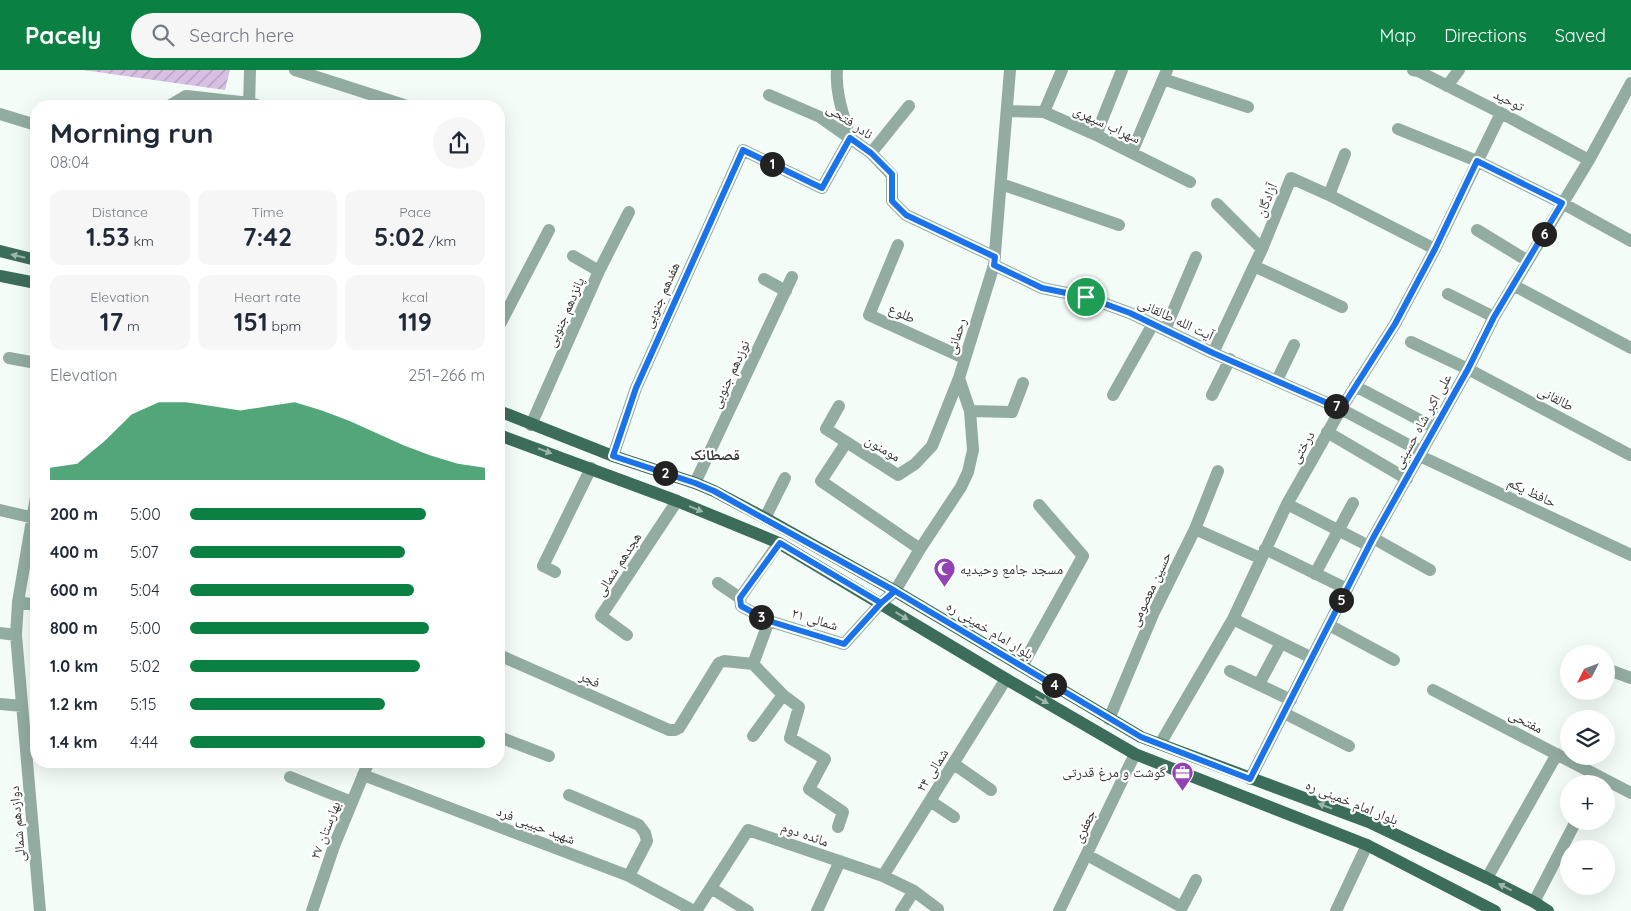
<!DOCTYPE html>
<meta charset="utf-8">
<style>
body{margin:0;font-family:Quicksand,"Noto Naskh Arabic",sans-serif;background:#f6f6f7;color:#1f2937;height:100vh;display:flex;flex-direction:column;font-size:19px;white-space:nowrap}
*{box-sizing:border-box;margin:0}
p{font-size:16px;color:#747a83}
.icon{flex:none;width:28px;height:28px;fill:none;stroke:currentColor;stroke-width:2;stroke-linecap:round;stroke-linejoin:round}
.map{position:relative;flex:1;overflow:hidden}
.drawer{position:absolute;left:30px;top:30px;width:475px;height:668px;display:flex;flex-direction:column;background:#fff;border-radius:20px;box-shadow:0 5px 20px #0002}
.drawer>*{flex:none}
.needle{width:32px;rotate:228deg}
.controls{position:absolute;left:1560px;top:575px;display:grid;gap:10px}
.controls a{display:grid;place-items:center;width:55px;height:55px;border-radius:50%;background:#fff;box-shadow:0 5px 20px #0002;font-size:25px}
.pin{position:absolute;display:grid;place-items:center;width:42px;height:42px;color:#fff;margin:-21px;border:2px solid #fff;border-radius:50%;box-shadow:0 1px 5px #0007}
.km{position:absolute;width:25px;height:25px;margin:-12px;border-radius:50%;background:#222;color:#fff;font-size:14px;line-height:25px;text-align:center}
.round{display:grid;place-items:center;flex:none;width:52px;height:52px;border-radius:26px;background:#f6f6f7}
.overview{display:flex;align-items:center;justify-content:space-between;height:85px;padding:0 20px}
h1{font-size:28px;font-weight:700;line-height:38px}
.figures{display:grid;grid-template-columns:repeat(3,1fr);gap:8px;height:85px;padding:5px 20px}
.figures div{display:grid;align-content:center;border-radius:12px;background:#f6f6f7;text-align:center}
.figures b{font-size:25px;font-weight:700}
.figures small{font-size:14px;font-weight:400}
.figures p{font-size:14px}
.chart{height:140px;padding:10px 20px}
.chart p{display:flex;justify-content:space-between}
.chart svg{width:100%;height:90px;margin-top:5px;fill:#0b8043;opacity:.7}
ul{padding:0 20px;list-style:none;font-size:16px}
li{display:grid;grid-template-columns:80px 60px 1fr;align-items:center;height:38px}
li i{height:12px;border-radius:6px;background:#0b8043}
header{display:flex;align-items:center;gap:30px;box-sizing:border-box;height:70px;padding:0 25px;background:#0b8043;color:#fff}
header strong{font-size:24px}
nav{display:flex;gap:28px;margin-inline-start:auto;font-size:18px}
.search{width:350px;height:45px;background:#f6f6f7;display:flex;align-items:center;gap:12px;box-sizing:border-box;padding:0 18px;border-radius:28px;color:#747a83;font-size:19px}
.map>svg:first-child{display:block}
.garden{fill:url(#garden-furrows)}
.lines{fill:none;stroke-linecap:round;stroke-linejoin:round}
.minor{stroke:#93aca2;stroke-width:12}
.major{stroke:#3c6c5a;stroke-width:12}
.oneway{fill:#9eb6ac}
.route-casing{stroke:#fff;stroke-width:10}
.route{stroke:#1a73e8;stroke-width:6}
.labels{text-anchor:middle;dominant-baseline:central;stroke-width:4.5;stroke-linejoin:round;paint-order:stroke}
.street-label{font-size:14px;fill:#343736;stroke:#fff}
.poi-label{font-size:14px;fill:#343736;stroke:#fff;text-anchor:start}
.neighbourhood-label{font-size:15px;font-weight:bold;fill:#343736;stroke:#fff}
</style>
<header>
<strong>Pacely</strong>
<div class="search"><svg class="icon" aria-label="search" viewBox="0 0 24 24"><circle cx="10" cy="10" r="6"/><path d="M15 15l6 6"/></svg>Search here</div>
<nav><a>Map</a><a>Directions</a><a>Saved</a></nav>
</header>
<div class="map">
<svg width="1631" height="841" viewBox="0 0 1631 841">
<defs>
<pattern id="garden-furrows" width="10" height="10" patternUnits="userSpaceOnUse" patternTransform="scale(1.25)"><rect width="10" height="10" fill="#d7c0e3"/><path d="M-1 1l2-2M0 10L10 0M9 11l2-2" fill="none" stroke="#af9db9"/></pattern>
</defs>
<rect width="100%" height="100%" fill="#f4fcf8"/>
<path class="garden" d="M83 0H230L225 20Z"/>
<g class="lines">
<path class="minor" d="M295 0 407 36
M1413 0 1418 1 1501 43 1589 90
M1163 9 1248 37
M1447 16 1459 0
M769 25 820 47 871 83 892 105V131L906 145 995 187
M169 36 186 26 250 33 260 36
M249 36 250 0
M1007 41 1044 42 1096 65 1190 112
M1044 42 1062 0
M0 44 36 55
M1398 59 1477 91 1562 133 1631 171
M1096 65 1122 0
M1132 82 1167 0
M871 83 909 36
M1001 114 1119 155
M1329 125 1345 84
M1217 134 1262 179
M1477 160 1528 191
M898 175 869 245 964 288
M573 186 599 201
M994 195 1042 218 1086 227 1130 243 1213 283 1341 339 1422 382
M1254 196 1342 237
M764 209 786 221
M1513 215 1631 278
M1448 224 1494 247
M499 256 549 160
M1165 260 1196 187
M1411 272 1468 299 1630 385
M1213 283 1262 179 1291 108 1329 125 1435 179
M9 288 36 293
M1277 310 1294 275
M1355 316 1435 358
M1113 325 1153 254
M1212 325 1230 289
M839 336 826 359 898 405 915 394 932 376 959 308
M970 341 1012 342 1023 313
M531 355 599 201 629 142
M1327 362 1407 409
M846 373 821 411 920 479
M613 386 636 318 743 80 822 118 850 68C844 46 835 23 837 0
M1420 386 1631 485
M695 413 792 207
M36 427 18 532 16 565 40 841
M1287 434 1369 476
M0 440 34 448
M765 448 785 408
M1195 459 1260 488
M1373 468 1430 500
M779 473 740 528 741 536 769 551 844 574 881 533 895 521 920 479 961 417 968 402 973 380 970 341 959 308 994 195 1010 0
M1265 479 1347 519
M555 502 543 496 591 398
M1315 504 1353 433
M718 513 740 528
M18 532 36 535
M1233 549 1312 588
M769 551 753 594 783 625 799 637 790 668 825 689 809 719 843 742 838 757
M1329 555 1394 590
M0 563 16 565
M627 565 601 546 677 431
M499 585 669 660H675L679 658 719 593 724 591 753 594
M1022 596 1083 486 1039 435
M1609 600 1631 608
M1230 601 1291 630
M1259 614 1281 573
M1433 620 1631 723
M0 634 22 636
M1284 643 1349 676
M1109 649 1154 542 1195 459 1218 401
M753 666 783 625
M499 667 549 686
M1160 674 1233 549 1287 434 1341 339 1395 254 1435 179 1501 43
M954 694 991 720
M363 705 629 806 694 841
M290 707 352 732
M1250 709 1373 468 1468 299 1494 247 1589 90 1631 13
M569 725 639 755 645 763 647 771 629 806
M930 731 954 747
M1087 785 1182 837 1196 810
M883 806 1006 609
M1487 808 1557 684
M711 818 748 841
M1534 832 1576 751
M312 841 334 776 369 691
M696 841 748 760 883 806 914 821 938 839
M817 841 840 791
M901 841 914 821
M1059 841 1135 684
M1336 841 1367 775"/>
<path class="major" d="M0 181 36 190
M0 206 36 213
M499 341 613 386 695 413 714 421 765 448 895 521 1141 667 1371 753 1487 808 1534 832 1548 841
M499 365 677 431 779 473 1006 609 1135 684 1367 775 1495 841"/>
</g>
<defs><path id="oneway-solid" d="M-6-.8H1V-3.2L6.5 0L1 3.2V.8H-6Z" transform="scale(1.25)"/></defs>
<g class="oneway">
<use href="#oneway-solid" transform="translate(18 186) rotate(-167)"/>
<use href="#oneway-solid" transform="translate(545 381) rotate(20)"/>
<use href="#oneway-solid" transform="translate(696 439) rotate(22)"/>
<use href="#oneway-solid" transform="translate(902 546) rotate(31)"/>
<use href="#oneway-solid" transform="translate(1042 630) rotate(30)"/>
<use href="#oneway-solid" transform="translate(1325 736) rotate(-160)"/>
<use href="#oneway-solid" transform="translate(1505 817) rotate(-153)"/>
</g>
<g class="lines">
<defs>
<path id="route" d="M1086 227 1042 218 994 195 995 187 906 145 892 131V104L871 83 850 68 822 118 743 80 636 318 613 386 695 413 714 421 895 521 881 533 844 574 769 551 741 536 740 528 780 473 881 533 895 521 1141 667 1250 709 1373 468 1468 299 1494 247 1562 133 1477 91 1435 179 1395 254 1341 339 1213 283 1130 243 1086 227"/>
</defs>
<use href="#route" class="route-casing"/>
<use href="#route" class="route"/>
</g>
<defs>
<symbol id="mosque-pin" viewBox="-11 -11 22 30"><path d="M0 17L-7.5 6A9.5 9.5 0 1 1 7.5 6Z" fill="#9243b3" stroke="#fff"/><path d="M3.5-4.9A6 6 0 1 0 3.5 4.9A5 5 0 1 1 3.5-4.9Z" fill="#fff"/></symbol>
<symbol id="office-pin" viewBox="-11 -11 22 30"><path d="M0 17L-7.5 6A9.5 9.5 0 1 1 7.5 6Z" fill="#9243b3" stroke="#fff"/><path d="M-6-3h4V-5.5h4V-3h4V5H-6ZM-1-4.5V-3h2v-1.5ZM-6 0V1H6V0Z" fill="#fff"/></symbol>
</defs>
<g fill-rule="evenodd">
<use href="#mosque-pin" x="932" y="486" width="25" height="34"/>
<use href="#office-pin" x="1170" y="690" width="25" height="34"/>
</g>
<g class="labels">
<g class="street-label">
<text transform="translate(1509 30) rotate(27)">توحید</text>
<text transform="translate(850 51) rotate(34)">نادر فتحی</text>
<text transform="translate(1107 54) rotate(25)">سهراب سپهری</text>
<text transform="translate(1266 130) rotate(-68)">آزادگان</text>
<text transform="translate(661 225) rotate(-66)">هفدهم جنوبی</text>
<text transform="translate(565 242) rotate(-66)">پانزدهم جنوبی</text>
<text transform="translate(902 243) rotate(25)">طلوع</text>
<text transform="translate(1176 249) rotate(25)">آیت الله طالقانی</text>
<text transform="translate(956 266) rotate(-73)">رحمانی</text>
<text transform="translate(730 304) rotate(-65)">نوزدهم جنوبی</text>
<text transform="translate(1556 328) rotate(28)">طالقانی</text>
<text transform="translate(1422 351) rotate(-61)">علی اکبر شاه حسینی</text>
<text transform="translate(1302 377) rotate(-60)">درختی</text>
<text transform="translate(883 378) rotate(31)">مومنون</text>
<text transform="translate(1532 422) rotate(25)">حافظ یکم</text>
<text transform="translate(618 494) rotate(-57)">هجدهم شمالی</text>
<text transform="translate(1150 519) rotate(-65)">حسین معصومی</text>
<text transform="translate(815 549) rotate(17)">۲۱ شمالی</text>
<text transform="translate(990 560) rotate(31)">بلوار امام خمینی ره</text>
<text transform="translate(590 609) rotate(24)">فجر</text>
<text transform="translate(1526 651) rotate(27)">مفتحی</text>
<text transform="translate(932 700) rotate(-58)">۲۴ شمالی</text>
<text transform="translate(1352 732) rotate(22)">بلوار امام خمینی ره</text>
<text transform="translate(17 754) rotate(-95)">دوازدهم شمالی</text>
<text transform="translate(536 755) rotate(21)">شهید حبیبی فرد</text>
<text transform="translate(1084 756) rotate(-64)">جعفری</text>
<text transform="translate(325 760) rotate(-69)">بهارستان ۲۷</text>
<text transform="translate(805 764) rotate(19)">مائده دوم</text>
</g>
<g class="poi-label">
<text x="960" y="499">مسجد جامع وحیدیه</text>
<text x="1166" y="702" text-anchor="end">گوشت و مرغ قدرتی</text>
</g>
<g class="neighbourhood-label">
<text x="715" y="384">قصطانک</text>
</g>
</g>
</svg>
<div class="controls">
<a><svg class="needle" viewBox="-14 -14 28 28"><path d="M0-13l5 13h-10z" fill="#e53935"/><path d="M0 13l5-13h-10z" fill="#747a83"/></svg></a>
<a><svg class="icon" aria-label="layers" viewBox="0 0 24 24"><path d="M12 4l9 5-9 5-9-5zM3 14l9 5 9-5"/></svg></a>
<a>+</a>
<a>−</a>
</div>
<div class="pin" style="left:1086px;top:227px;background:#1e9e55"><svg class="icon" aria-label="arrive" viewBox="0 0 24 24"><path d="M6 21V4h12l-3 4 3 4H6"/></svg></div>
<b class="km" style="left:772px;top:94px">1</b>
<b class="km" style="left:665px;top:403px">2</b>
<b class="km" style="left:761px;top:547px">3</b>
<b class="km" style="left:1054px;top:615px">4</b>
<b class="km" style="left:1341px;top:530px">5</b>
<b class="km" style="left:1544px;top:164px">6</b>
<b class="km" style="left:1336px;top:336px">7</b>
<section class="drawer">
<div class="overview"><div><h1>Morning run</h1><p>08:04</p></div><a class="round"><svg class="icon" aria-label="share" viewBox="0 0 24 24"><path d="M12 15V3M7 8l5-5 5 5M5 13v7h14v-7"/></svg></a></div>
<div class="figures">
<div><p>Distance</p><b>1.53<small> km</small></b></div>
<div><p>Time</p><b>7:42</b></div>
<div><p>Pace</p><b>5:02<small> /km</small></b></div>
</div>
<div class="figures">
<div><p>Elevation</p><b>17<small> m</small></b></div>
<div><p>Heart rate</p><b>151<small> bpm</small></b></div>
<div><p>kcal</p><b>119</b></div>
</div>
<div class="chart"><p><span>Elevation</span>251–266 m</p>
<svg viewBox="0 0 160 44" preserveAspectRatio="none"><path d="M0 44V38L10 36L20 25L30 12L40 6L50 6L60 8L70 10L80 8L90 6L100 10L110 15L120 21L130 27L140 32L150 36L160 38V44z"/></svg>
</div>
<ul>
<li><b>200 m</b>5:00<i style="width:80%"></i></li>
<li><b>400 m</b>5:07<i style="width:73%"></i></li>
<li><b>600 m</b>5:04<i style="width:76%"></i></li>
<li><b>800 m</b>5:00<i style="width:81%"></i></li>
<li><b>1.0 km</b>5:02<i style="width:78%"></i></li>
<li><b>1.2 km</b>5:15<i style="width:66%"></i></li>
<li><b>1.4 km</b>4:44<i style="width:100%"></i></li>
</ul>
</section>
</div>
